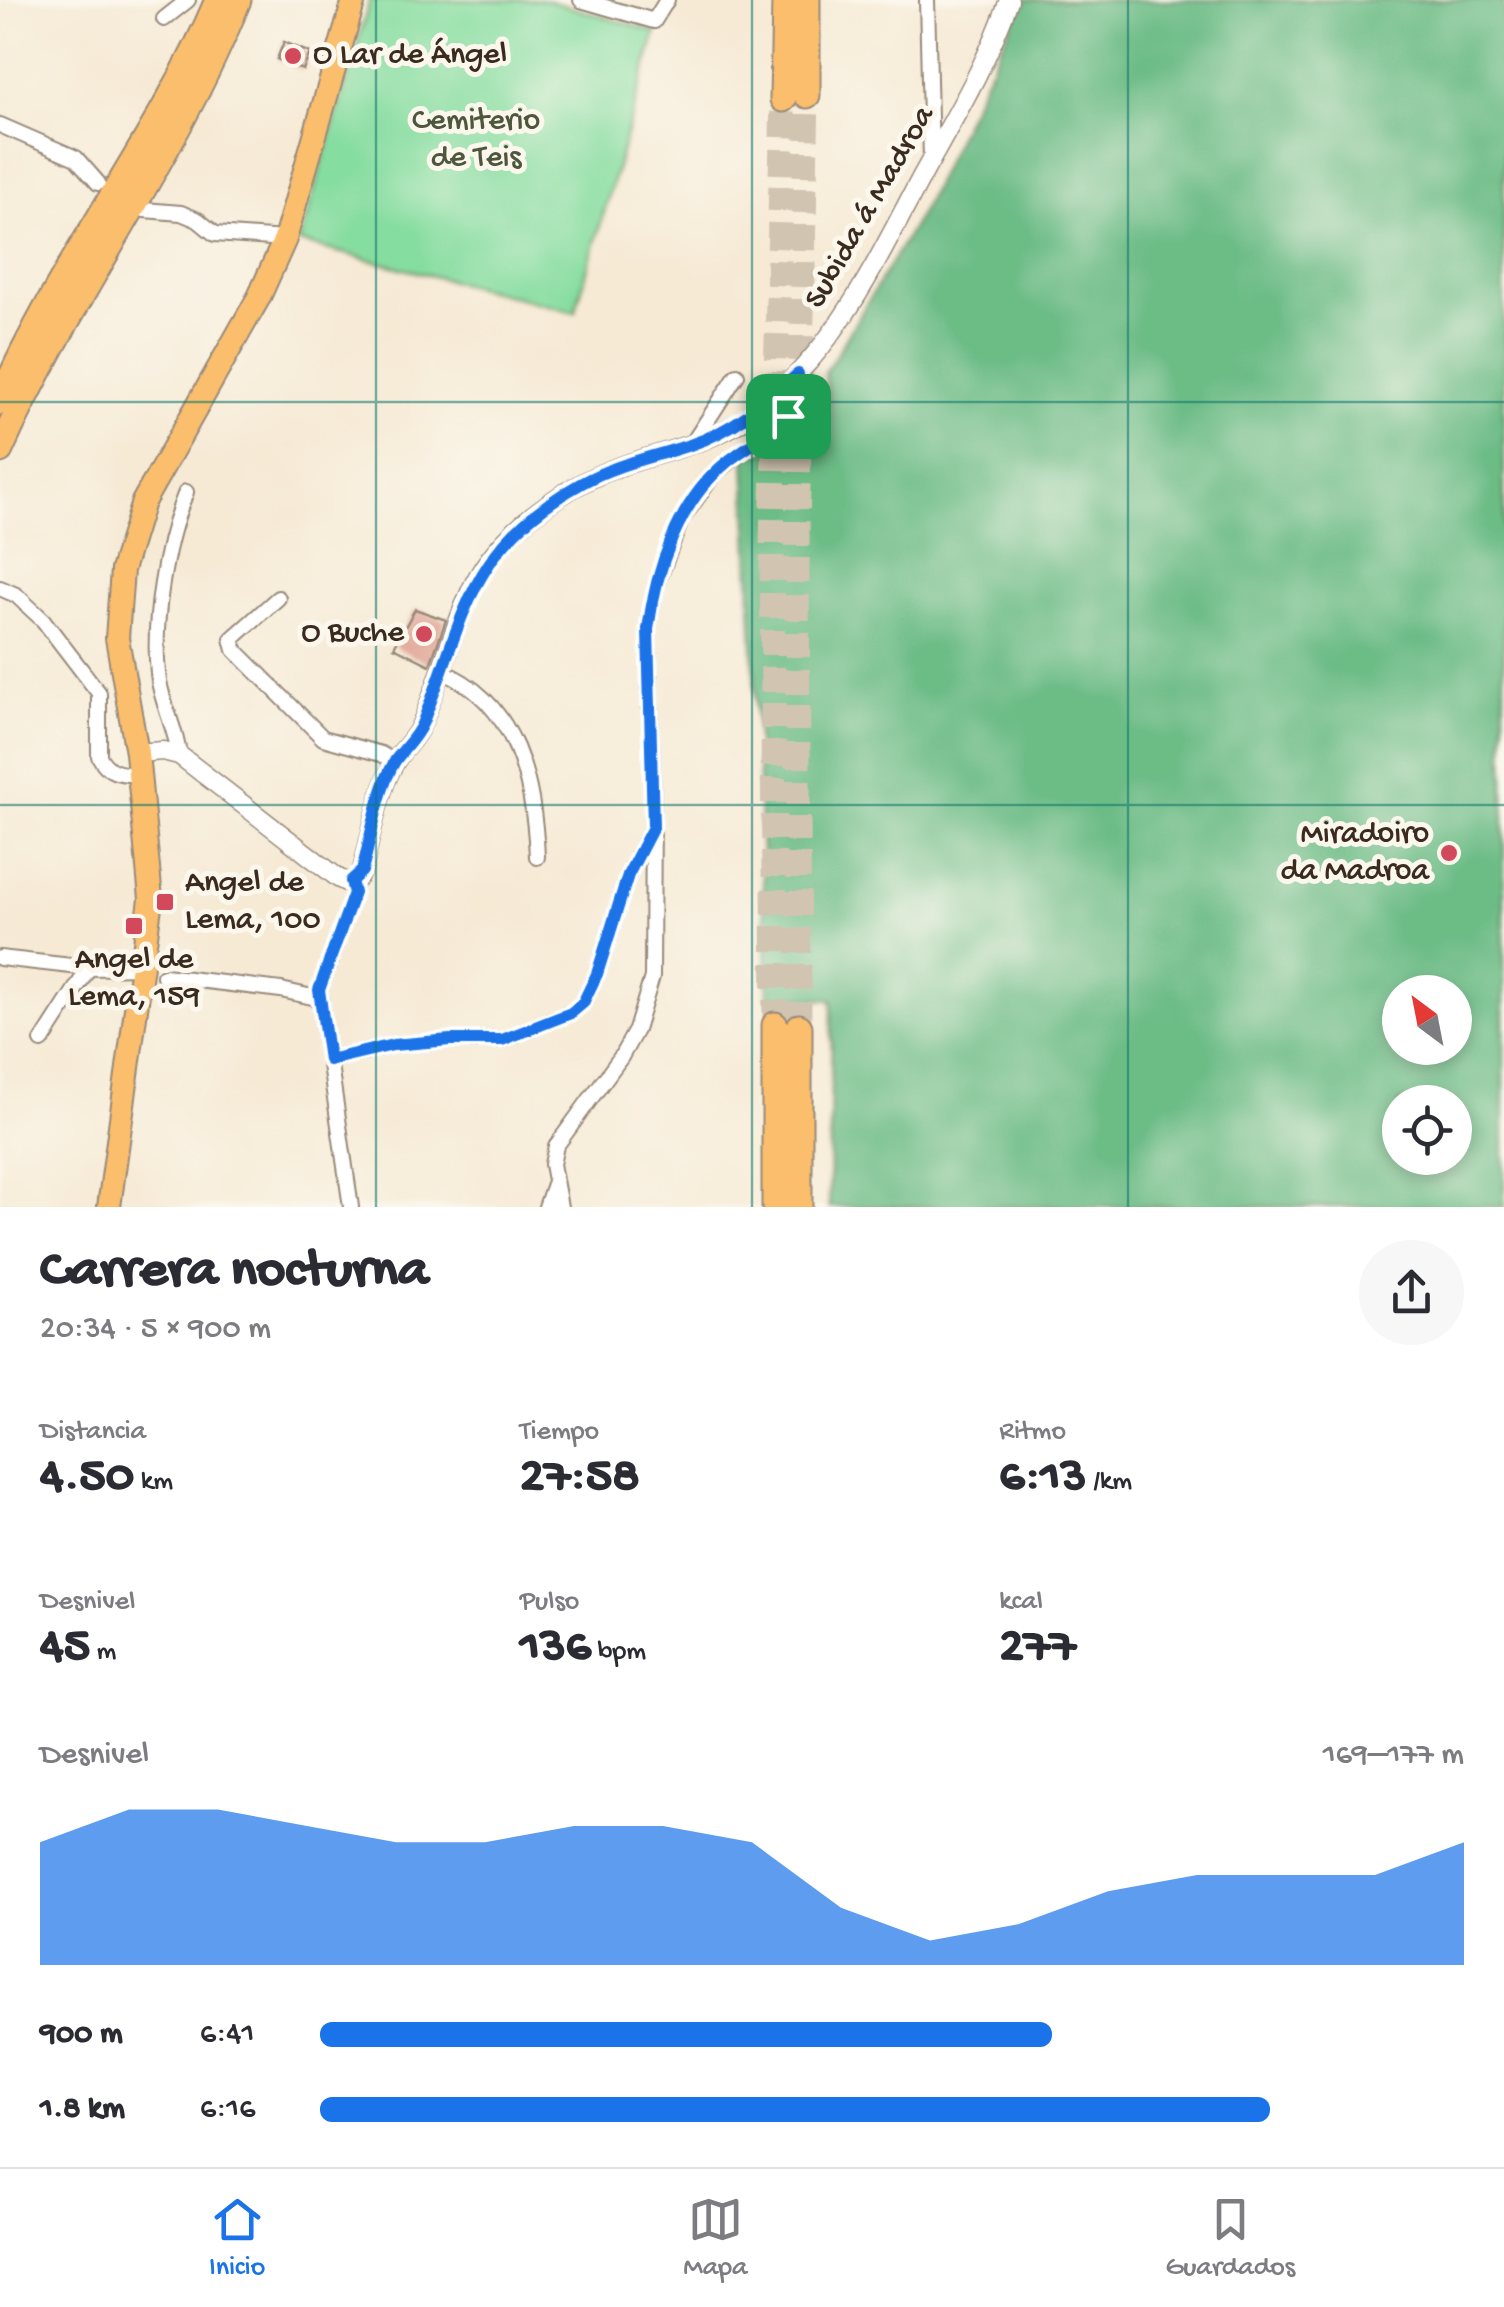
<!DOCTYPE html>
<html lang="es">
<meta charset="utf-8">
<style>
body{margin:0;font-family:"Gochi Hand",sans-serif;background:#f7f7f7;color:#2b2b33;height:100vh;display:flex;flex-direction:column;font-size:38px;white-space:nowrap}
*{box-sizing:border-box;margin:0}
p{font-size:32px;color:#7c7c81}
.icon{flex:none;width:55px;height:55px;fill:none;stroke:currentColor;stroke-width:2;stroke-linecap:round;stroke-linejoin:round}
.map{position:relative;height:1207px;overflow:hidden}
.drawer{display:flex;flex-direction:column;background:#fff;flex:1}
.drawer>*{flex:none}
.needle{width:65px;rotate:328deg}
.tools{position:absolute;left:1382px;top:975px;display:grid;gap:20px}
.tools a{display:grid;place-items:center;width:90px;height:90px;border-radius:50%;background:#fff;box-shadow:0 5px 15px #0003;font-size:50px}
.pin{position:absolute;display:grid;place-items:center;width:85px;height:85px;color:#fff;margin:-42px;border-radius:20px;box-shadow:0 5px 15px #0006}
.round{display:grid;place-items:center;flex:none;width:105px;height:105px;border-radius:52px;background:#f7f7f7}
.summary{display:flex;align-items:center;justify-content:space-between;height:170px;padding:0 40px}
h1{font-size:55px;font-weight:700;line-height:75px}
.figures{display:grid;grid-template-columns:repeat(3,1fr);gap:15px;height:170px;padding:10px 40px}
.figures div{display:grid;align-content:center}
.figures b{font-size:50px;font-weight:700}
.figures small{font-size:28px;font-weight:400}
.figures p{font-size:28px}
.chart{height:280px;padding:20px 40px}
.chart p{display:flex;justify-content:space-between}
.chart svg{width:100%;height:180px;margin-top:10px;fill:#1a73e8;opacity:.7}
ul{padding:0 40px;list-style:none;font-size:32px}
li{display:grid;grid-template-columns:160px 120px 1fr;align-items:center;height:75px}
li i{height:25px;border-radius:12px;background:#1a73e8}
.dock{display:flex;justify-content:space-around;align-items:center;height:140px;border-top:2px solid #e1e1e2;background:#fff;font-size:28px;color:#7c7c81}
.dock a{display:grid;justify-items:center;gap:5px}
.dock .selected{color:#1a73e8}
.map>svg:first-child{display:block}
.green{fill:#86dda0;stroke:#60845f;stroke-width:2.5}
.forest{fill:#6cbc86;stroke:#547352;stroke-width:2.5;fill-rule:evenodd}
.building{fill:#e0a495}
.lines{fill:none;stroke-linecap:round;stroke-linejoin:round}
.motorway-tunnel{stroke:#d1c4b0;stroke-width:25;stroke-dasharray:25 12;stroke-linecap:butt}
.minor-casing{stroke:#988a7a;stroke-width:18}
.tertiary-casing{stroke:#988a7a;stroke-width:21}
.trunk-casing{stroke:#988a7a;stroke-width:26}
.motorway-casing{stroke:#988a7a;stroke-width:29}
.minor{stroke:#fff;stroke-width:14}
.tertiary{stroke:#fff;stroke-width:18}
.trunk{stroke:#fabe6d;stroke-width:22}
.motorway{stroke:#fabe6d;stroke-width:25}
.route-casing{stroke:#fff;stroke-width:20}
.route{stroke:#1a73e8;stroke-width:12}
.grid{fill:none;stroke:#0f766e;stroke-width:2.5;stroke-opacity:0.55}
.poi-dot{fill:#d1495b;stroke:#fbf7ec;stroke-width:4}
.labels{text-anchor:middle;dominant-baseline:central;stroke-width:10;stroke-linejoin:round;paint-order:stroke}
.poi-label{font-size:32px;fill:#3b2a1e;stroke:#fbf7ec;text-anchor:start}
.park-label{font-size:32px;fill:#4e573e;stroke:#fbf7ec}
.street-label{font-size:32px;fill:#3b2a1e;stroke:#fbf7ec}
</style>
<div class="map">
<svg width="1504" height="1207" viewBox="0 0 1504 1207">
<rect width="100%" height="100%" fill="#fbf7ec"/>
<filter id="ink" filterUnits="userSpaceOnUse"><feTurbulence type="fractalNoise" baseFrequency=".01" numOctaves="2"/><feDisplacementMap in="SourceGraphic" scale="20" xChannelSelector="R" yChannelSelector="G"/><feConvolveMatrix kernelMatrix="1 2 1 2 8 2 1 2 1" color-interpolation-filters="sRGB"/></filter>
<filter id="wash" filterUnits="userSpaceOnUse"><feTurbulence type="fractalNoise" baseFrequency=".0048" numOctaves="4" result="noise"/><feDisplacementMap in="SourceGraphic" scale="40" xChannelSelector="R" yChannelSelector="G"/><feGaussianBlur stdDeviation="2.25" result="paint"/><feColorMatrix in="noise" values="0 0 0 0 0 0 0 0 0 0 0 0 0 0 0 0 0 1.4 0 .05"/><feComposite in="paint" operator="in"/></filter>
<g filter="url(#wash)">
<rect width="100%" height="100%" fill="#f6ead5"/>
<path class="green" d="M370 0H546L656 32 575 312 299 242Z"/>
<path class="forest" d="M1023 0H1504V1207H829L832 1000 768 997 745 458 830 423 825 373 921 213ZM1400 992H1455V1048H1400ZM1400 1102H1455V1158H1400Z"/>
<g id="blocks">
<path class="building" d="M284 42 310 53 303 70 277 59Z
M415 609 446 620 430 665 394 647Z"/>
</g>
</g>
<g filter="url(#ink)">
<use href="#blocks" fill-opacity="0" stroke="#988a7a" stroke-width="2.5"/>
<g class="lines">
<path class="motorway-tunnel" d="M775 1025 772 542 783 99
M799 1027 797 529 807 95"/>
<defs>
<path id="minor" d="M581 0 654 21 667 0
M927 0 931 159
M164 19 188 0
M0 125 76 158 98 183
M144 210 181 213 198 220 215 234 285 239
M692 444 737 375
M0 588 16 595 43 620 99 693V756C108 774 121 774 139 775
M278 598 232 639 235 650 323 738 381 754 395 762
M441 671C517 702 534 783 537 857
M179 755C176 729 163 706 159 681 151 626 165 543 186 492
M351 881 354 893 319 990 351 1207
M0 958 89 968 142 967
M164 976 281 990 321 999
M42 1041 89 968
M329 1060 393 1045 450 1040H503L571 1013 583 1003 597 974 628 875 650 832
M546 1207 554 1184
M560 1207 552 1164 556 1146 621 1057 636 1030 652 977 653 805 648 629 656 586 681 520 714 474 788 416 794 406 798 374"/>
<path id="tertiary" d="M137 753 163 751 179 755 338 878 346 882 357 879 362 871C371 838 378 790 395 762 402 749 415 740 421 725 440 681 451 634 471 590 492 543 540 505 584 482 638 453 702 451 752 414 835 354 875 264 922 176 954 118 987 64 1009 0"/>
<path id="trunk" d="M109 1207 151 899 137 753 117 638 122 570 143 502 259 297 285 239 354 0"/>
<path id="motorway" d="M807 95V0
M783 99 785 0
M0 402C60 262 159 141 218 0
M0 450C70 295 175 158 238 0
M775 1025V1207
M799 1207V1027"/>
</defs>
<use href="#minor" class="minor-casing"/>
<use href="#tertiary" class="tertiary-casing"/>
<use href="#trunk" class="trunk-casing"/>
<use href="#motorway" class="motorway-casing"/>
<use href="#minor" class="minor"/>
<use href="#tertiary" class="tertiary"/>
<use href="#trunk" class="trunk"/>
<use href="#motorway" class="motorway"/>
</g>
</g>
<g class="lines" filter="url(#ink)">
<defs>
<path id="route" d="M798 374 794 406 788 416C770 436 746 446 726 463 678 502 656 570 648 629L653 827 628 875 597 974 583 1003 571 1013 502 1040H450L393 1045 329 1060 319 990 354 893 351 881 362 871C371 838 378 789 395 761 404 748 416 738 422 724 466 615 468 546 582 483 616 464 653 457 690 445 733 431 764 404 798 374Z"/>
</defs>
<use href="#route" class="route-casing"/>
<use href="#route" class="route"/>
</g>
<path class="grid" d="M376 0V1207M752 0V1207M1128 0V1207M0 402H1504M0 805H1504"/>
<g class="poi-dot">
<circle cx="293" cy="56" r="10"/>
<circle cx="424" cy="634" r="10"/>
<circle cx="1449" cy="853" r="10"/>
<rect x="155" y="892" width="20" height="20" rx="5"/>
<rect x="124" y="916" width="20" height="20" rx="5"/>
</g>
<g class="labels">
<g class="poi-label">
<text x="313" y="56">O Lar de Ángel</text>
<text x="404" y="634" text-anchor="end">O Buche</text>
<text x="1429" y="835" text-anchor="end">Miradoiro<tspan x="1429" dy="37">da Madroa</tspan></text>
<text x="185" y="884">Angel de<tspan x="185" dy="37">Lema, 100</tspan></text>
<text x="134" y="961" text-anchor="middle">Angel de<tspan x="134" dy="37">Lema, 159</tspan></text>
</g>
<g class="park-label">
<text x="476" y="122">Cemiterio<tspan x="476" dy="37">de Teis</tspan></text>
</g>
<g class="street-label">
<text transform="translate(871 208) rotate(-60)">Subida á Madroa</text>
</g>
</g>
</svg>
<div class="tools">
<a><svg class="needle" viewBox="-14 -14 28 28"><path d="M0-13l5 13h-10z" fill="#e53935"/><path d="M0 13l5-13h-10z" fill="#7c7c81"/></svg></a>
<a><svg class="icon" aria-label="locate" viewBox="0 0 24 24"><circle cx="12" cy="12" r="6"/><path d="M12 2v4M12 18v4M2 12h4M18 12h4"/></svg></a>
</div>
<div class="pin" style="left:788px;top:416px;background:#1e9e55"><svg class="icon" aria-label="arrive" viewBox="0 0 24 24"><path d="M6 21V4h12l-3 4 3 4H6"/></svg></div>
</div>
<section class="drawer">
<div class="summary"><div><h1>Carrera nocturna</h1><p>20:34 · 5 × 900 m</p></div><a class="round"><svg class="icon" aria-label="share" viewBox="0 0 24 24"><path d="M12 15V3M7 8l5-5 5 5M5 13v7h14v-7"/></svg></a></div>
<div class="figures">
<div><p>Distancia</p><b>4.50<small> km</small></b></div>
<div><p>Tiempo</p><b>27:58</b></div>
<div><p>Ritmo</p><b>6:13<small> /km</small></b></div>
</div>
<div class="figures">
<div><p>Desnivel</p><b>45<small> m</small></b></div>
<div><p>Pulso</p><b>136<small> bpm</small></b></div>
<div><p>kcal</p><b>277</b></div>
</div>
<div class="chart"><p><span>Desnivel</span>169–177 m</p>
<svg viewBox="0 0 160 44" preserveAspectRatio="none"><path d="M0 44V14L10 6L20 6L30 10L40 14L50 14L60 10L70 10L80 14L90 30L100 38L110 34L120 26L130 22L140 22L150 22L160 14V44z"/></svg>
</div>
<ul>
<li><b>900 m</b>6:41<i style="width:64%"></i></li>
<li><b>1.8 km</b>6:16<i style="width:83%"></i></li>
</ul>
</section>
<nav class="dock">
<a class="selected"><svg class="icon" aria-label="home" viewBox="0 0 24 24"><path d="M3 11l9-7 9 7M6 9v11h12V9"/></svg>Inicio</a>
<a><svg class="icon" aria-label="map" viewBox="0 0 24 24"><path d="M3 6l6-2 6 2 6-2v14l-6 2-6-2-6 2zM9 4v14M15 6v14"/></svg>Mapa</a>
<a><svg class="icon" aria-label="saved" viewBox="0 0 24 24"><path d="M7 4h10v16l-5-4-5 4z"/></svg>Guardados</a>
</nav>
